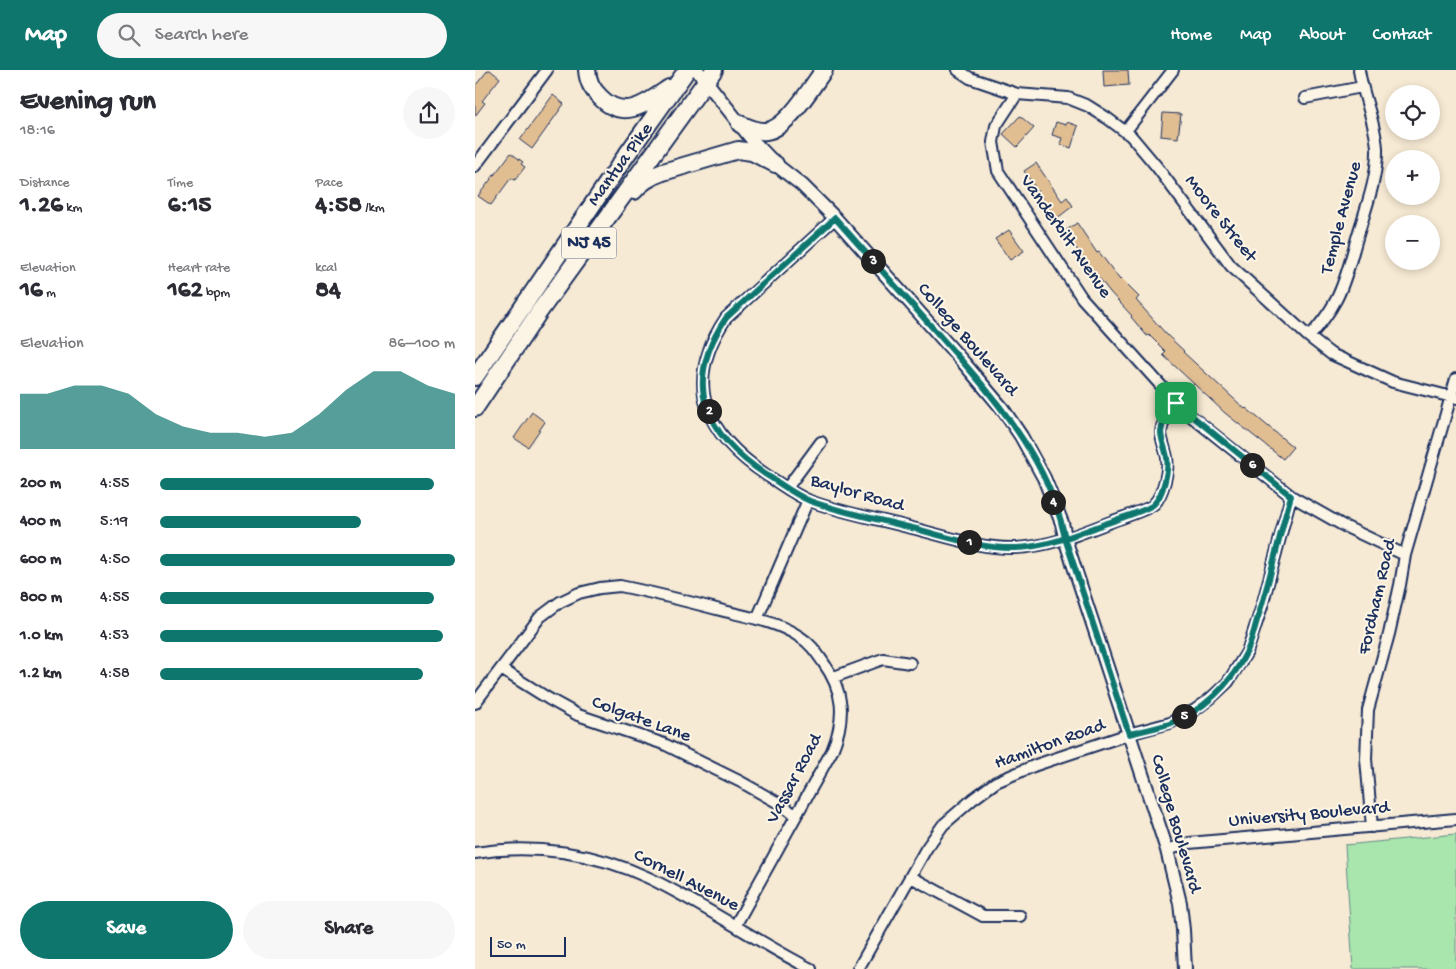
<!DOCTYPE html>
<meta charset="utf-8">
<style>
body{margin:0;font-family:"Gochi Hand",sans-serif;background:#f7f7f7;color:#2b2b33;height:100vh;display:flex;flex-direction:column;font-size:19px;white-space:nowrap}
*{box-sizing:border-box;margin:0}
p{font-size:16px;color:#7c7c81}
.icon{flex:none;width:28px;height:28px;fill:none;stroke:currentColor;stroke-width:2;stroke-linecap:round;stroke-linejoin:round}
.map{position:relative;flex:1;overflow:hidden}
.panel{display:flex;flex-direction:column;background:#fff;width:475px}
.panel>*{flex:none}
.buttons{position:absolute;left:910px;top:15px;display:grid;gap:10px}
.buttons a{display:grid;place-items:center;width:55px;height:55px;border-radius:50%;background:#fff;box-shadow:0 2px 8px #0003;font-size:25px}
.scale{position:absolute;left:15px;bottom:12px;width:76px;box-sizing:border-box;padding-left:5px;border:2px solid #1b2f5e;border-top:0;font-size:14px;line-height:18px;white-space:nowrap;color:#1b2f5e;-webkit-text-stroke:4px #fcf5e5;paint-order:stroke}
.pin{position:absolute;display:grid;place-items:center;width:42px;height:42px;color:#fff;margin:-21px;border-radius:10px;box-shadow:0 2px 8px #0006}
.km{position:absolute;width:25px;height:25px;margin:-12px;border-radius:50%;background:#222;color:#fff;font-size:14px;line-height:25px;text-align:center}
.round{display:grid;place-items:center;flex:none;width:52px;height:52px;border-radius:26px;background:#f7f7f7}
.headline{display:flex;align-items:center;justify-content:space-between;height:85px;padding:0 20px}
h1{font-size:28px;font-weight:700;line-height:38px}
.stats{display:grid;grid-template-columns:repeat(3,1fr);gap:8px;height:85px;padding:5px 20px}
.stats div{display:grid;align-content:center}
.stats b{font-size:25px;font-weight:700}
.stats small{font-size:14px;font-weight:400}
.stats p{font-size:14px}
.chart{height:140px;padding:10px 20px}
.chart p{display:flex;justify-content:space-between}
.chart svg{width:100%;height:90px;margin-top:5px;fill:#0f766e;opacity:.7}
.button{display:flex;gap:10px;margin-top:auto;padding:10px 20px}
.button a{flex:1;height:58px;border-radius:30px;background:#0f766e;color:#fff;font-size:20px;font-weight:700;line-height:58px;text-align:center}
.button a+a{background:#f7f7f7;color:#2b2b33}
ul{padding:0 20px;list-style:none;font-size:16px}
li{display:grid;grid-template-columns:80px 60px 1fr;align-items:center;height:38px}
li i{height:12px;border-radius:6px;background:#0f766e}
header{display:flex;align-items:center;gap:30px;box-sizing:border-box;height:70px;padding:0 25px;background:#0f766e;color:#fff}
header strong{font-size:24px}
nav{display:flex;gap:28px;margin-inline-start:auto;font-size:18px}
.search{width:350px;height:45px;background:#f7f7f7;display:flex;align-items:center;gap:12px;box-sizing:border-box;padding:0 18px;border-radius:28px;color:#7c7c81;font-size:19px}
main{display:flex;flex:1;min-height:0}
.map>svg:first-child{display:block}
.green{fill:#a9e6ad;stroke:#628a86}
.building{fill:#e1be92;stroke:#1b2f5e}
.lines{fill:none;stroke-linecap:round;stroke-linejoin:round}
.minor-casing{stroke:#1b2f5e;stroke-width:14}
.tertiary-casing{stroke:#1b2f5e;stroke-width:16}
.primary-casing{stroke:#1b2f5e;stroke-width:20}
.minor{stroke:#fcf5e5;stroke-width:10}
.tertiary{stroke:#fcf5e5;stroke-width:12}
.primary{stroke:#fcf5e5;stroke-width:16}
.route-casing{stroke:#fff;stroke-width:10}
.route{stroke:#0f766e;stroke-width:6}
.labels{text-anchor:middle;dominant-baseline:central;stroke-width:4;stroke-linejoin:round;paint-order:stroke}
.shield{fill:#fcf5e5;stroke:#5e6a86;stroke-width:1}
.shield-label{font-size:18px;font-weight:bold;fill:#1b2f5e}
.street-label{font-size:19px;fill:#1b2f5e;stroke:#fcf5e5}
</style>
<header>
<strong>Map</strong>
<div class="search"><svg class="icon" aria-label="search" viewBox="0 0 24 24"><circle cx="10" cy="10" r="6"/><path d="M15 15l6 6"/></svg>Search here</div>
<nav><a>Home</a><a>Map</a><a>About</a><a>Contact</a></nav>
</header>
<main>
<section class="panel">
<div class="headline"><div><h1>Evening run</h1><p>18:16</p></div><a class="round"><svg class="icon" aria-label="share" viewBox="0 0 24 24"><path d="M12 15V3M7 8l5-5 5 5M5 13v7h14v-7"/></svg></a></div>
<div class="stats">
<div><p>Distance</p><b>1.26<small> km</small></b></div>
<div><p>Time</p><b>6:15</b></div>
<div><p>Pace</p><b>4:58<small> /km</small></b></div>
</div>
<div class="stats">
<div><p>Elevation</p><b>16<small> m</small></b></div>
<div><p>Heart rate</p><b>162<small> bpm</small></b></div>
<div><p>kcal</p><b>84</b></div>
</div>
<div class="chart"><p><span>Elevation</span>86–100 m</p>
<svg viewBox="0 0 160 44" preserveAspectRatio="none"><path d="M0 44V17L10 17L20 13L30 13L40 17L50 27L60 33L70 36L80 36L90 38L100 36L110 27L120 15L130 6L140 6L150 13L160 17V44z"/></svg>
</div>
<ul>
<li><b>200 m</b>4:55<i style="width:93%"></i></li>
<li><b>400 m</b>5:19<i style="width:68%"></i></li>
<li><b>600 m</b>4:50<i style="width:100%"></i></li>
<li><b>800 m</b>4:55<i style="width:93%"></i></li>
<li><b>1.0 km</b>4:53<i style="width:96%"></i></li>
<li><b>1.2 km</b>4:58<i style="width:89%"></i></li>
</ul>
<div class="button"><a>Save</a><a>Share</a></div>
</section>
<div class="map">
<svg width="981" height="899" viewBox="0 0 981 899">
<rect width="100%" height="100%" fill="#f7ead4"/>
<filter id="ink" filterUnits="userSpaceOnUse"><feTurbulence type="fractalNoise" baseFrequency=".02" numOctaves="2"/><feDisplacementMap in="SourceGraphic" scale="10" xChannelSelector="R" yChannelSelector="G"/><feConvolveMatrix kernelMatrix="1 2 1 2 8 2 1 2 1" color-interpolation-filters="sRGB"/></filter>
<g filter="url(#ink)">
<path class="green" d="M981 764V899H878L870 775Z"/>
<path class="building" d="M13 0H15L25 8 7 31 10 33 0 46V16Z
M628 0H653L654 15 629 17Z
M78 25 89 34 57 79 45 70Z
M688 43 706 44 703 68 686 66Z
M545 46 559 58 542 77 528 64Z
M581 52 591 55 592 52 603 56 596 78 585 74 587 68 577 65Z
M36 83 48 92 46 94 50 97 40 110 36 108 16 135 3 126Z
M561 93 587 131 592 127 598 136 581 149 549 101Z
M602 153 622 183 624 182 645 210 646 209 664 227 661 230 692 265 709 281 708 282 770 339 771 338 818 377 808 389 750 343 688 285 691 282 674 265 672 266 656 247 657 246 635 222 603 181 590 161Z
M534 160 549 181 535 190 520 169Z
M57 342 70 352 53 377 39 368Z"/>
<g class="lines">
<defs>
<path id="minor" d="M483 0 495 8 542 24 593 28 613 36 632 48 656 66 682 97 756 196 834 267 856 284 918 312 981 328
M542 24 521 56 518 72 523 101 607 228 707 339 816 426 869 456 930 485
M830 28 887 17
M650 62 698 0
M0 96 72 0
M360 148 251 248C206 315 231 365 293 406 306 414 320 425 335 431 368 443 403 449 437 458 470 466 506 479 540 478 574 477 607 463 638 451 646 448 675 439 679 434 688 425 694 400 692 388 691 380 686 370 686 362 687 351 694 341 701 333
M834 267C845 255 854 243 861 230 871 211 876 188 882 168 890 140 903 108 902 78 900 51 888 27 884 0
M312 418 346 372
M282 549 333 430
M26 599 74 629 103 645 189 674 266 712 307 735 321 746
M359 607 408 589 435 593
M0 633 65 547 85 532 104 523 125 518 145 516C180 523 215 532 249 541 274 547 303 552 325 567 335 573 341 582 348 592 369 621 371 647 357 681L260 856
M897 757 891 689 893 640 914 564 925 515 930 485 981 309
M692 780 714 773 981 749
M0 783C58 773 121 783 174 808 230 835 281 871 336 899
M436 807 508 846H545
M383 899 451 779 468 755 498 729 521 712 561 695 654 664 695 653 720 640 736 628 753 612 772 582 787 536 816 426"/>
<path id="tertiary" d="M222 0 279 72 300 94 327 115 360 148 489 293 527 338 546 366 569 408 587 453 592 475 692 780 705 833 708 860 710 899"/>
<path id="primary" d="M112 0C113 12 117 19 125 27 149 52 172 33 194 18
M265 54C274 58 282 62 291 61 312 59 337 16 349 0
M159 121C166 112 177 106 188 102L263 80 277 82 300 94
M0 307 150 87 212 0
M0 338 64 242 239 0"/>
</defs>
<use href="#minor" class="minor-casing"/>
<use href="#tertiary" class="tertiary-casing"/>
<use href="#primary" class="primary-casing"/>
<use href="#minor" class="minor"/>
<use href="#tertiary" class="tertiary"/>
<use href="#primary" class="primary"/>
</g>
</g>
<g class="lines" filter="url(#ink)">
<defs>
<path id="route" d="M701 333C694 341 687 351 686 362 686 370 691 380 692 388 694 400 688 425 679 434 675 439 646 448 638 451 607 462 574 477 540 478 506 479 470 466 437 458 403 449 368 443 335 431 320 425 306 414 293 406 230 365 206 315 251 248L360 148C392 184 424 220 456 256 511 318 573 384 590 468L654 664C667 661 681 658 694 654 727 642 756 614 771 583 777 572 779 559 783 547 796 507 804 466 816 426L701 333"/>
</defs>
<use href="#route" class="route-casing"/>
<use href="#route" class="route"/>
</g>
<g class="labels">
<rect class="shield" x="86.5" y="157.5" width="55" height="31" rx="4"/>
<g class="shield-label">
<text x="114" y="173">NJ 45</text>
</g>
<g class="street-label">
<text transform="translate(146 95) rotate(-54)">Mantua Pike</text>
<text transform="translate(867 148) rotate(-75)">Temple Avenue</text>
<text transform="translate(745 149) rotate(52)">Moore Street</text>
<text transform="translate(590 167) rotate(55)">Vanderbilt Avenue</text>
<text transform="translate(492 270) rotate(49)">College Boulevard</text>
<text transform="translate(382 424) rotate(16)">Baylor Road</text>
<text transform="translate(903 527) rotate(-77)">Fordham Road</text>
<text transform="translate(166 650) rotate(20)">Colgate Lane</text>
<text transform="translate(575 675) rotate(-20)">Hamilton Road</text>
<text transform="translate(320 709) rotate(-62)">Vassar Road</text>
<text transform="translate(834 745) rotate(-5)">University Boulevard</text>
<text transform="translate(700 754) rotate(74)">College Boulevard</text>
<text transform="translate(211 811) rotate(27)">Cornell Avenue</text>
</g>
</g>
</svg>
<div class="buttons">
<a><svg class="icon" aria-label="locate" viewBox="0 0 24 24"><circle cx="12" cy="12" r="6"/><path d="M12 2v4M12 18v4M2 12h4M18 12h4"/></svg></a>
<a>+</a>
<a>−</a>
</div>
<div class="scale">50 m</div>
<div class="pin" style="left:701px;top:333px;background:#1e9e55"><svg class="icon" aria-label="arrive" viewBox="0 0 24 24"><path d="M6 21V4h12l-3 4 3 4H6"/></svg></div>
<b class="km" style="left:494px;top:472px">1</b>
<b class="km" style="left:234px;top:341px">2</b>
<b class="km" style="left:398px;top:191px">3</b>
<b class="km" style="left:578px;top:432px">4</b>
<b class="km" style="left:709px;top:646px">5</b>
<b class="km" style="left:777px;top:395px">6</b>
</div>
</main>
